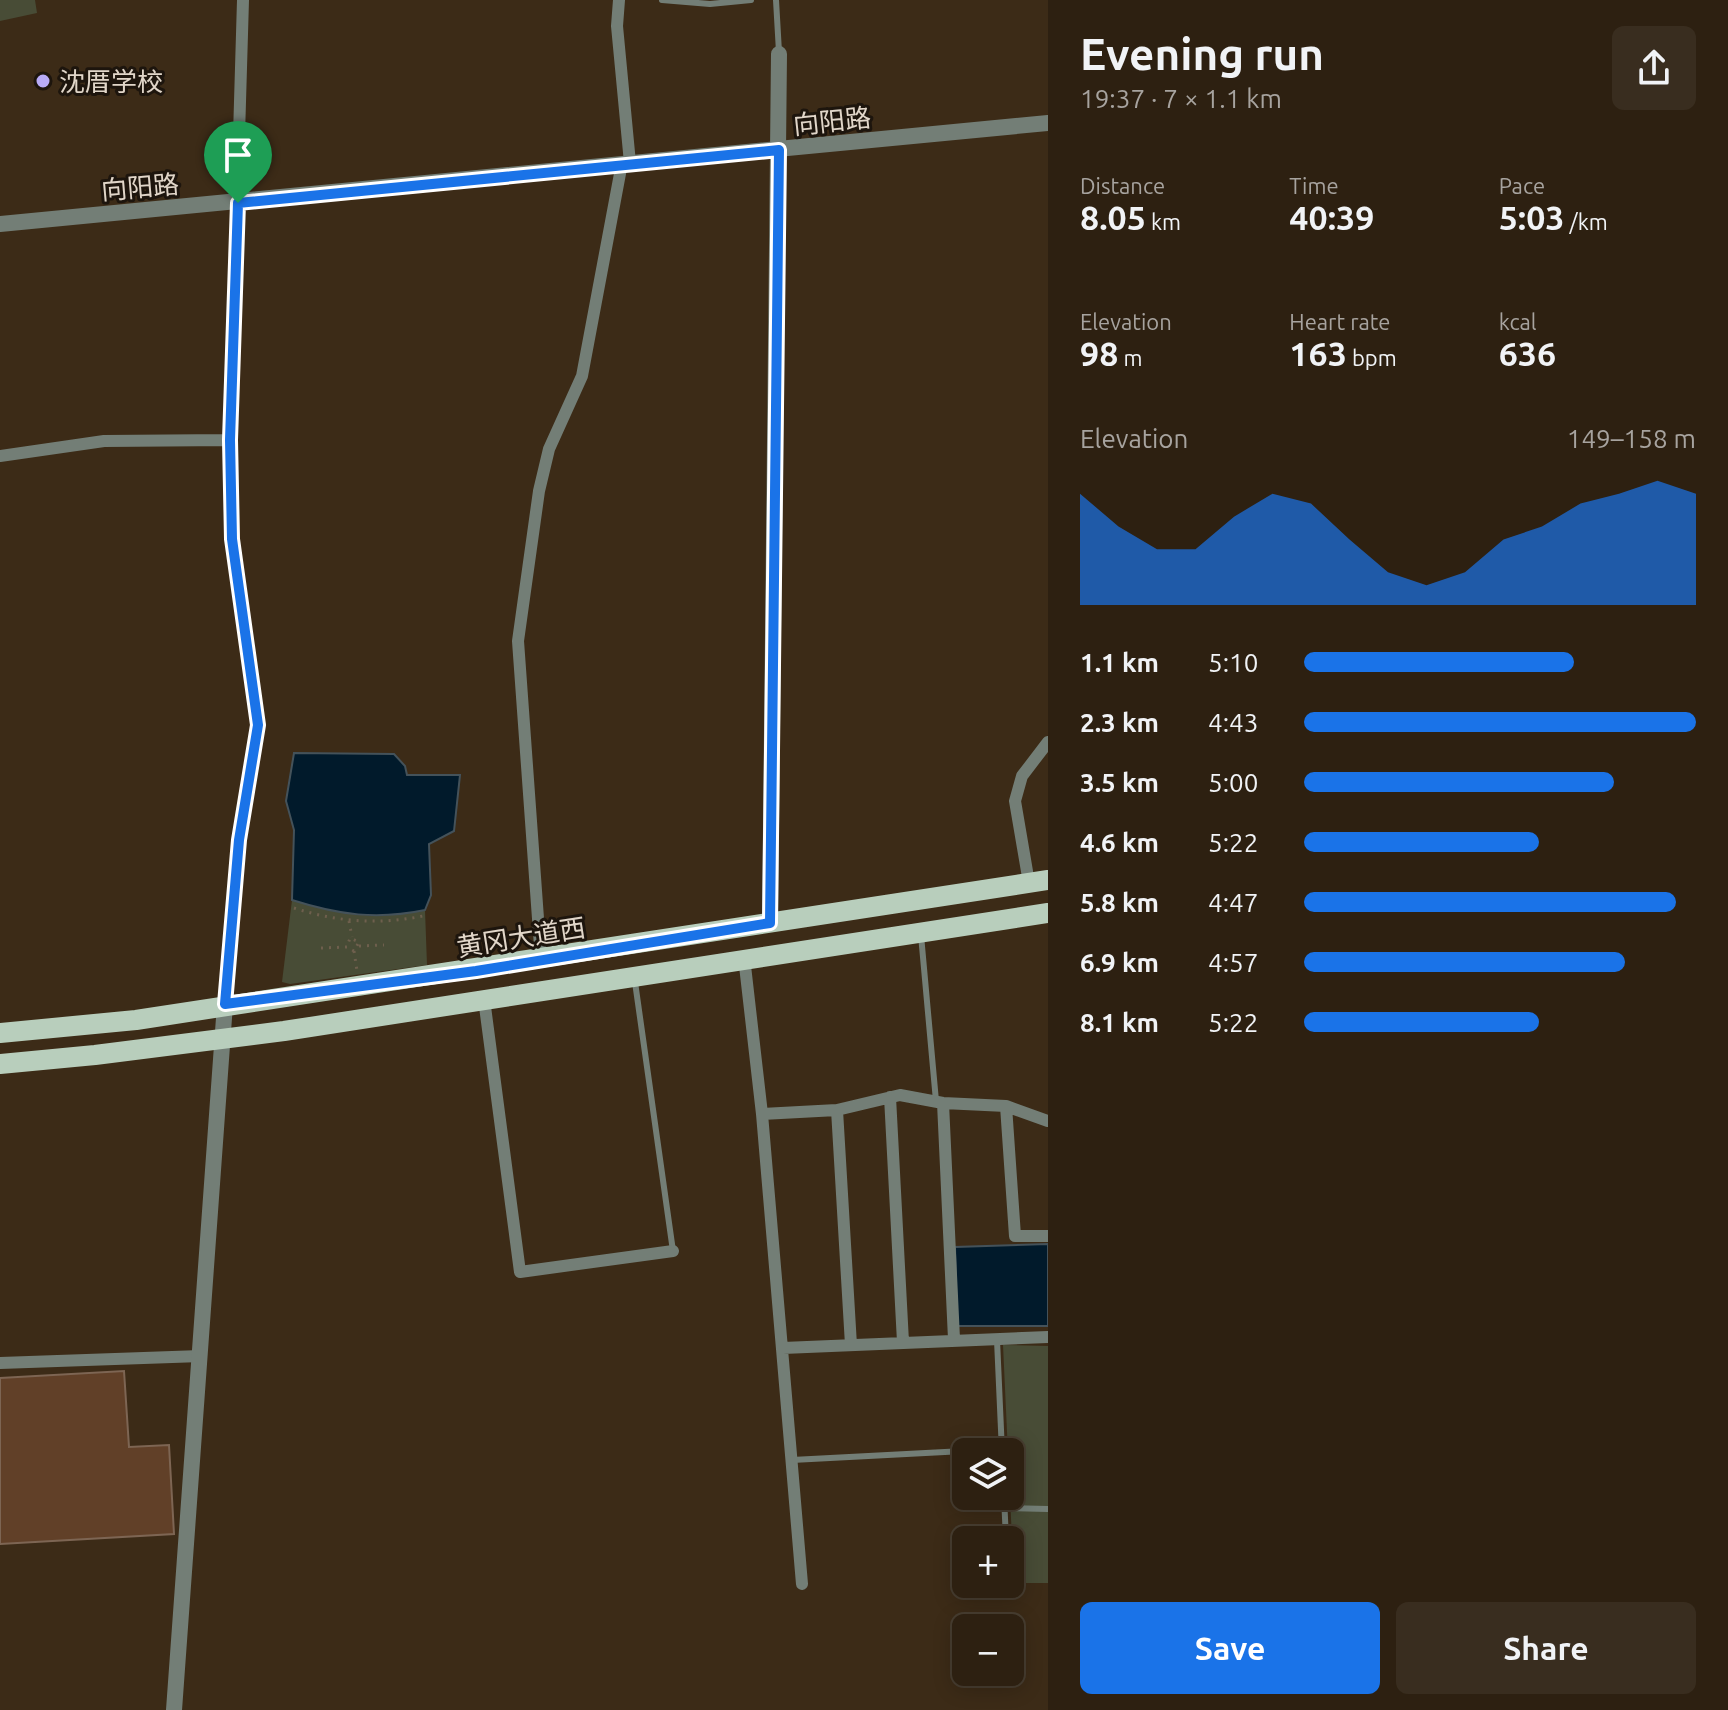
<!DOCTYPE html>
<meta charset="utf-8">
<style>
body{margin:0;font-family:Ubuntu,"Noto Sans SC",sans-serif;background:#392d1f;color:#f1f3f6;height:100vh;display:flex;flex-direction:column;font-size:30px;white-space:nowrap}
*{box-sizing:border-box;margin:0}
p{font-size:26px;color:#a7a39f}
.icon{flex:none;width:44px;height:44px;fill:none;stroke:currentColor;stroke-width:2;stroke-linecap:round;stroke-linejoin:round}
.map{position:relative;flex:1;overflow:hidden}
.details{display:flex;flex-direction:column;background:#2d2011;width:680px}
.details>*{flex:none}
.fabs{position:absolute;left:952px;top:1438px;display:grid;gap:16px}
.fabs a{display:grid;place-items:center;width:72px;height:72px;border-radius:12px;background:#2d2011;box-shadow:0 4px 20px #0003,0 0 0 2px #483e31;font-size:40px}
.pin{position:absolute;display:grid;place-items:center;width:68px;height:68px;color:#fff;margin:-82px -34px;border-radius:50% 50% 50% 0;rotate:-45deg;box-shadow:0 0 8px #0007}
.pin .icon{rotate:45deg}
.round{display:grid;place-items:center;flex:none;width:84px;height:84px;border-radius:12px;background:#392d1f}
.headline{display:flex;align-items:center;justify-content:space-between;height:136px;padding:0 32px}
h1{font-size:44px;font-weight:600;line-height:60px}
.figures{display:grid;grid-template-columns:repeat(3,1fr);gap:12px;height:136px;padding:8px 32px}
.figures div{display:grid;align-content:center}
.figures b{font-size:34px;font-weight:600}
.figures small{font-size:22px;font-weight:400}
.figures p{font-size:22px}
.chart{height:224px;padding:16px 32px}
.chart p{display:flex;justify-content:space-between}
.chart svg{width:100%;height:144px;margin-top:8px;fill:#1a73e8;opacity:.7}
.action{display:flex;gap:16px;margin-top:auto;padding:16px 32px}
.action a{flex:1;height:92px;border-radius:12px;background:#1a73e8;color:#fff;font-size:32px;font-weight:600;line-height:92px;text-align:center}
.action a+a{background:#392d1f;color:#f1f3f6}
ul{padding:0 32px;list-style:none;font-size:26px}
li{display:grid;grid-template-columns:128px 96px 1fr;align-items:center;height:60px}
li i{height:20px;border-radius:10px;background:#1a73e8}
main{display:flex;flex:1;min-height:0}
.map>svg:first-child{display:block}
.green{fill:#484c36}
.water{fill:#011a2b;stroke:#44525a;stroke-width:2}
.building{fill:#614028;stroke:#7d6553;stroke-width:2}
.lines{fill:none;stroke-linecap:round;stroke-linejoin:round}
.path{stroke:#6e5f4d;stroke-width:3;stroke-dasharray:2 6;stroke-linecap:butt}
.service{stroke:#737e76;stroke-width:6}
.minor{stroke:#737e76;stroke-width:12}
.tertiary{stroke:#737e76;stroke-width:16}
.primary{stroke:#b8cebc;stroke-width:20}
.route-casing{stroke:#fff;stroke-width:16}
.route{stroke:#1a73e8;stroke-width:10}
.poi-dot{fill:#b8abf7;stroke:#1d150d;stroke-width:3}
.labels{text-anchor:middle;dominant-baseline:central;stroke-width:6;stroke-linejoin:round;paint-order:stroke}
.poi-label{font-size:26px;fill:#e1d6c9;stroke:#1d150d;text-anchor:start}
.street-label{font-size:26px;fill:#e1d6c9;stroke:#1d150d}
</style>
<main>
<div class="map">
<svg width="1048" height="1710" viewBox="0 0 1048 1710">
<rect width="100%" height="100%" fill="#3c2b17"/>
<path class="green" d="M0 0H35L37 13 0 21Z
M292 900C339 915 377 920 425 910L427 965 290 984 282 982Z
M1003 1345 1048 1346V1583H1014Z"/>
<path class="water" d="M294 753 394 754 405 766 407 775H460L454 831 429 844 431 895 425 910C377 920 339 915 292 900L294 830 286 801Z
M1048 1244V1326H957L955 1247Z"/>
<path class="building" d="M124 1371 129 1447 169 1445 174 1534 0 1544V1378Z"/>
<g class="lines">
<path class="path" d="M294 908C337 922 379 925 423 916
M349 921 352 937
M359 946 384 945
M321 948 347 947 354 951 359 942 350 938 347 947
M354 951 357 971"/>
<path class="service" d="M662 0 710 4 751 0
M776 0 779 52
M921 935 936 1101
M635 982 673 1251
M997 1340 1002 1452
M792 1460 1002 1449
M1004 1496 1006 1540
M1005 1508 1048 1509
M1008 1584V1588"/>
<path class="minor" d="M619 0 617 26 630 163
M0 456 104 441 230 440
M1029 883 1015 801 1022 776 1048 742
M744 957 762 1114 802 1584
M541 960 518 641 539 491 549 449 582 376 622 163
M484 999 520 1272 673 1251
M225 1004 239 840 258 725 232 539 230 440 243 0
M890 1097 903 1342
M943 1103 954 1339
M1006 1106 1015 1236H1048
M837 1110 851 1345
M762 1114 837 1110 900 1095 943 1103 1006 1106 1048 1121
M783 1348 1048 1337
M0 1363 201 1356"/>
<path class="tertiary" d="M0 224 1048 123
M770 923 779 54
M174 1710 225 1004"/>
<path class="primary" d="M0 1033 136 1020 1048 880
M0 1064 95 1055 284 1031 1048 913"/>
</g>
<g class="lines">
<defs>
<path id="route" d="M779 150 770 923 476 971 225 1004 239 840 258 725 232 539 230 440 238 203Z"/>
</defs>
<use href="#route" class="route-casing"/>
<use href="#route" class="route"/>
</g>
<circle class="poi-dot" cx="43" cy="81" r="8"/>
<g class="labels">
<g class="poi-label">
<text x="59" y="81">沈厝学校</text>
</g>
<g class="street-label">
<text transform="translate(832 121) rotate(-6)">向阳路</text>
<text transform="translate(140 187) rotate(-5)">向阳路</text>
<text transform="translate(521 937) rotate(-9)">黄冈大道西</text>
</g>
</g>
</svg>
<div class="fabs">
<a><svg class="icon" aria-label="layers" viewBox="0 0 24 24"><path d="M12 4l9 5-9 5-9-5zM3 14l9 5 9-5"/></svg></a>
<a>+</a>
<a>−</a>
</div>
<div class="pin" style="left:238px;top:203px;background:#1e9e55"><svg class="icon" aria-label="arrive" viewBox="0 0 24 24"><path d="M6 21V4h12l-3 4 3 4H6"/></svg></div>
</div>
<section class="details">
<div class="headline"><div><h1>Evening run</h1><p>19:37 · 7 × 1.1 km</p></div><a class="round"><svg class="icon" aria-label="share" viewBox="0 0 24 24"><path d="M12 15V3M7 8l5-5 5 5M5 13v7h14v-7"/></svg></a></div>
<div class="figures">
<div><p>Distance</p><b>8.05<small> km</small></b></div>
<div><p>Time</p><b>40:39</b></div>
<div><p>Pace</p><b>5:03<small> /km</small></b></div>
</div>
<div class="figures">
<div><p>Elevation</p><b>98<small> m</small></b></div>
<div><p>Heart rate</p><b>163<small> bpm</small></b></div>
<div><p>kcal</p><b>636</b></div>
</div>
<div class="chart"><p><span>Elevation</span>149–158 m</p>
<svg viewBox="0 0 160 44" preserveAspectRatio="none"><path d="M0 44V10L10 20L20 27L30 27L40 17L50 10L60 13L70 24L80 34L90 38L100 34L110 24L120 20L130 13L140 10L150 6L160 10V44z"/></svg>
</div>
<ul>
<li><b>1.1 km</b>5:10<i style="width:69%"></i></li>
<li><b>2.3 km</b>4:43<i style="width:100%"></i></li>
<li><b>3.5 km</b>5:00<i style="width:79%"></i></li>
<li><b>4.6 km</b>5:22<i style="width:60%"></i></li>
<li><b>5.8 km</b>4:47<i style="width:95%"></i></li>
<li><b>6.9 km</b>4:57<i style="width:82%"></i></li>
<li><b>8.1 km</b>5:22<i style="width:60%"></i></li>
</ul>
<div class="action"><a>Save</a><a>Share</a></div>
</section>
</main>
